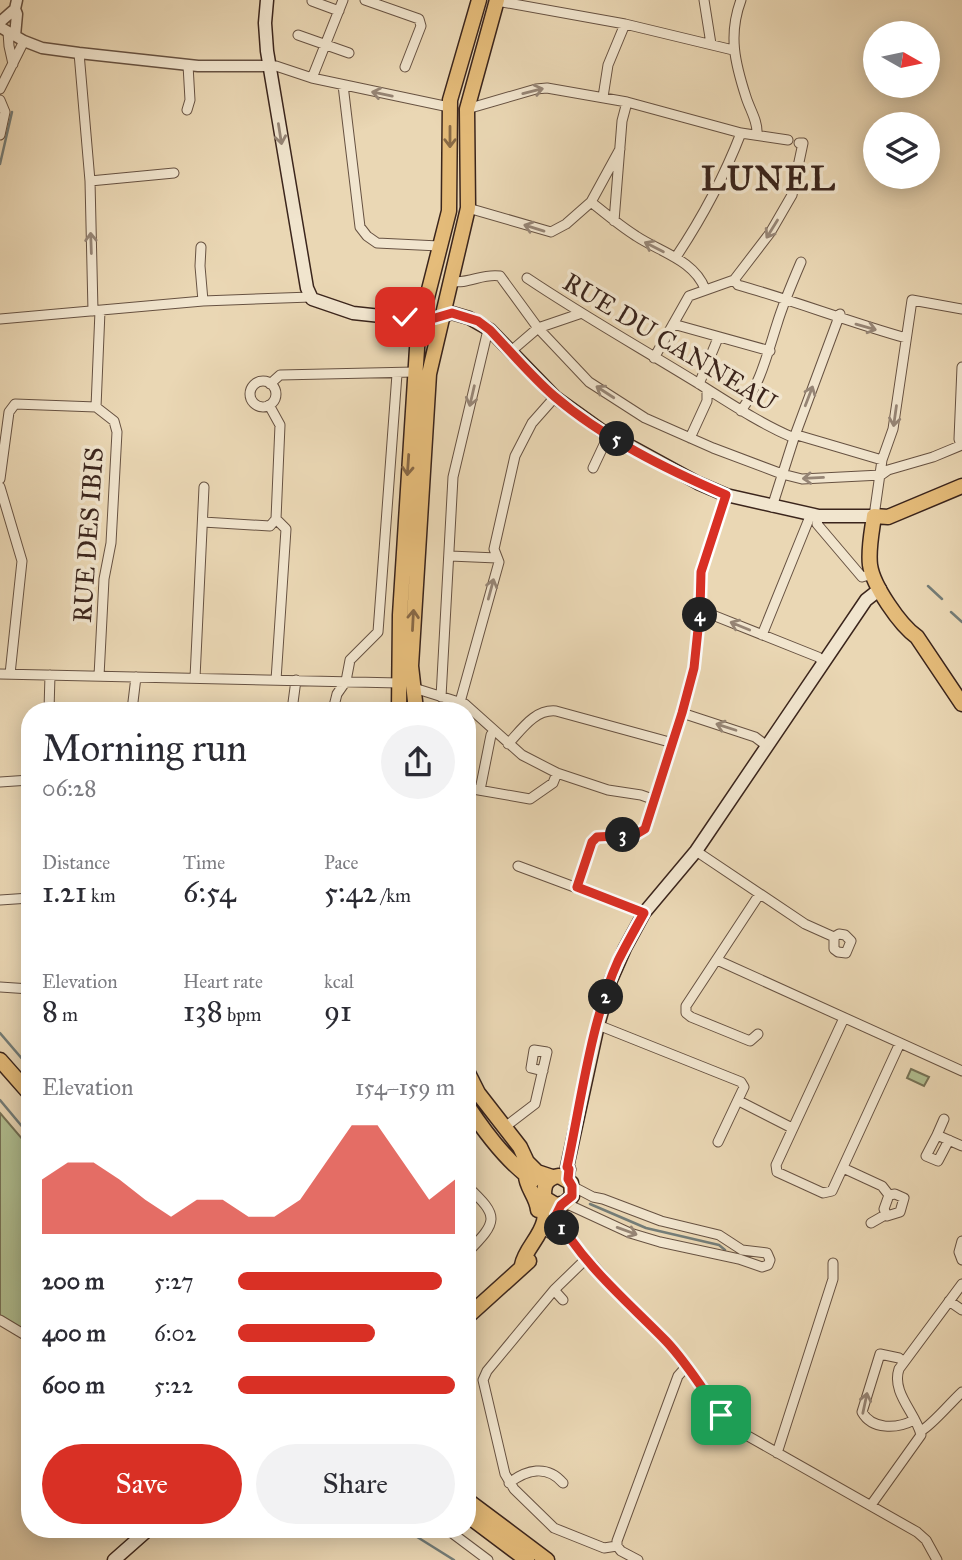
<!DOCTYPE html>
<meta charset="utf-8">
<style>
body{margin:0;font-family:"IM FELL Great Primer",serif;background:#f2f2f3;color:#2b2b33;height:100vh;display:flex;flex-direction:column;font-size:26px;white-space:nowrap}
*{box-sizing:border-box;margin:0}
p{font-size:23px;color:#7c7c81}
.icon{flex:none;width:38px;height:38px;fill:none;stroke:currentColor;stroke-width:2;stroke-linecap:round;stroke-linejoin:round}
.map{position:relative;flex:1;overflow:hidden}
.drawer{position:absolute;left:21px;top:702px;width:455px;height:836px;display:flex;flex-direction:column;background:#fff;border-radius:28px;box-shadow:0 4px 18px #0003}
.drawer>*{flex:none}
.needle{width:46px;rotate:99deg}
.fabs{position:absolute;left:863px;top:21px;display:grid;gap:14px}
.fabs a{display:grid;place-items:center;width:77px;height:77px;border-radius:50%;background:#fff;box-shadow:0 4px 18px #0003;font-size:35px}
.pin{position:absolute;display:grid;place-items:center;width:60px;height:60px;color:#fff;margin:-30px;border-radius:14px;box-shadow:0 4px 10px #0006}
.km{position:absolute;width:35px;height:35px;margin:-18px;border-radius:50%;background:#222;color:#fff;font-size:19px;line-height:35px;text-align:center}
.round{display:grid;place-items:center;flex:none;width:74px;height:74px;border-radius:37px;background:#f2f2f3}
.overview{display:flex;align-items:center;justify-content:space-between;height:119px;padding:0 21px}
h1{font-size:38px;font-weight:600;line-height:52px}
.metrics{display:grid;grid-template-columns:repeat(3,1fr);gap:10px;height:119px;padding:7px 21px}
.metrics div{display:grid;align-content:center}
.metrics b{font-size:30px;font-weight:600}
.metrics small{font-size:19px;font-weight:400}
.metrics p{font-size:19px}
.chart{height:196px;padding:14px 21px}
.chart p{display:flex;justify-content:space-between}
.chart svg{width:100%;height:126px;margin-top:7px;fill:#d93025;opacity:.7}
.action{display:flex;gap:14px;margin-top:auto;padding:14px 21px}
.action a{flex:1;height:80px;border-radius:42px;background:#d93025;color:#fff;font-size:28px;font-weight:600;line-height:80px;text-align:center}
.action a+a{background:#f2f2f3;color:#2b2b33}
ul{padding:0 21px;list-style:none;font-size:23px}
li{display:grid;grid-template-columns:112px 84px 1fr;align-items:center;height:52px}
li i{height:18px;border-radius:9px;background:#d93025}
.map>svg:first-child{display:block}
.green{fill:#b1bf91;stroke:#767256;stroke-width:2}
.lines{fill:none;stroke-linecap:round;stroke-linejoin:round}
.stream{stroke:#747d78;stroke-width:2.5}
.minor-casing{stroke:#675242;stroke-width:11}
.tertiary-casing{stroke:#675242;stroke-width:13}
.secondary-casing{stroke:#3b251c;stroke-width:15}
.primary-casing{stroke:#3b251c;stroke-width:17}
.minor{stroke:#f1e5ce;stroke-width:9}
.tertiary{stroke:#f1e5ce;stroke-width:10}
.secondary{stroke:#f1e5ce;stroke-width:12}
.primary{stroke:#e5bc7a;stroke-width:14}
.oneway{stroke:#968575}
.oneway2{stroke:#886946}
.route-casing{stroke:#fff;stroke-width:14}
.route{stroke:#d93025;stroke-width:9}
.labels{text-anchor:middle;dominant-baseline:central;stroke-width:7;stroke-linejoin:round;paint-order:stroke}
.street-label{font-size:26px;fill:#3b251c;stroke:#f1e5ce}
.district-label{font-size:33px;font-weight:bold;letter-spacing:2px;fill:#3b251c;stroke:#f1e5ce}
</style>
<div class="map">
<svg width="962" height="1560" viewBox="0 0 962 1560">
<rect width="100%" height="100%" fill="#ead7b4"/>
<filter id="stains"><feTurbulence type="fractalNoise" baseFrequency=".00286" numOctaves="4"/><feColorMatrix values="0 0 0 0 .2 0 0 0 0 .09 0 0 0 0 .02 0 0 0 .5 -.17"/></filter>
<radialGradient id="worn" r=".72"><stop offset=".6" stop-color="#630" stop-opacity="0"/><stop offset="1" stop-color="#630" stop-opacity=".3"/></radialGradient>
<path class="green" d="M911 1069 929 1077 924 1086 907 1078Z
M0 1113 30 1148V1334L0 1316Z"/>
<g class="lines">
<path class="stream" d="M0 164 12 112
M928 586 942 599
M951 612 962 622
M0 1033 30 1068
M0 1100 30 1136
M590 1204 646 1228 719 1245 725 1250
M406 1530 454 1560"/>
<defs>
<path id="minor" d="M365 0 419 19 421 26 405 67
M704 0 711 44
M741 0C728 35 735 63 746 97 750 110 758 121 757 134
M312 1 339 11
M497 1 625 24 733 50
M8 32 9 46 13 64
M298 35 349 53
M79 53 90 181 93 311
M270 66H276L312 78 449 107
M312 78 343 0
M343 85 360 227 367 236 377 243 439 246
M0 89 24 41
M603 97 608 65 625 24
M0 100 5 112 0 135
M467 109 536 89 547 88 627 102 741 133 788 140
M187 110 190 100 188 65
M90 181 174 173
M591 202C606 214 620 226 636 236 660 252 694 260 705 289
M468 208 551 232 566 224 591 202 620 149
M614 221 622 121 627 102
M201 247 200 266 203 301
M676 257C702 218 724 177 741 133
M527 278C582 315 639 347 696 382 728 402 759 423 794 438
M734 280 738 285C795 301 849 322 906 338
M734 280 770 233 792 195 803 143H799
M450 281C468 285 482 273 500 276L538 328 589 382 645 418 713 448 782 474 802 479 881 475
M0 319 203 301 311 297
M673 324 770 351
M510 352 538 328 579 314
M654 358 689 296 734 280
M250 394a13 13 0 1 1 26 0a13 13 0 1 1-26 0Z
M270 384 280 375 414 372
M699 384 718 338
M269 405 280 425 276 519 286 529 276 680
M96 407 114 421 117 432 111 543 104 579 99 676
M741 411C760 384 767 355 777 324 783 304 792 283 801 262
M797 435 882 460
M690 438 707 401V391
M961 445 959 439 962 367
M593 468 609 434
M881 475 888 470 933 457 962 445
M0 479 9 412 15 404 96 407 100 311
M0 487 22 561 10 674
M772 507 794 438 840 314
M819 516 817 524 862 577 873 574
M874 516 882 460 893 429 912 300 962 309
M203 522 270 526 276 519
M450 556 497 558
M700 610 818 657 824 662
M762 635 811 514
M0 674 399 683
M195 678 204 487
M414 688 465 704 522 755 557 773 608 790 641 795 655 800
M441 697 453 477 487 334 490 330
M460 702 499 562 494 549 515 456 532 423 555 397
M49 710 50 675
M132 710 136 677
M292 710 296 680
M333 710 337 694 346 681 350 660 378 632 397 374
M682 713 755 737 767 746
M508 744C522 729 535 709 556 711L673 743
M0 782 30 780
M467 788 530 799 553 783 557 773
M480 790 491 735 494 731
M696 851 805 924 834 937 839 934 845 935 851 941 846 953 838 952 834 949V937
M518 866 644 913
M577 887 592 842 597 837 635 835 645 829 682 713 694 668 700 610 701 572 726 495
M0 900 30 898
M717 960 962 1071
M0 987 30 989
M844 1018 776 1165 777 1172 823 1193 832 1191 900 1043
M598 1025 741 1082 744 1087 718 1142
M758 1034 750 1041 691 1017 686 1013V1006L759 895
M739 1101 792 1128
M505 1127 535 1104 547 1052 534 1050 531 1068 543 1071
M937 1135 944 1119
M949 1140 938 1161 926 1156 937 1135 962 1146
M843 1168 882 1186 889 1195 895 1194 904 1198 900 1212 887 1216 884 1209 889 1195
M467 1186C500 1217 498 1221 467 1253
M565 1203 630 1233 660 1242 739 1259 762 1267 768 1265 770 1260 767 1253 742 1250 719 1235 661 1221 603 1199 593 1197 572 1186
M556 1215 562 1230 619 1294 669 1344 721 1415 739 1431 917 1532 926 1540 937 1560
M871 1223 885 1215
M549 1233 562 1230
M962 1241 959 1252 962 1260
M587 1258 554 1290 487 1371 483 1380 505 1474 514 1489 554 1528 604 1548 617 1546
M554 1290 563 1300
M949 1301 962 1310
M0 1320 30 1338
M904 1362 899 1358 880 1354 862 1412C872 1430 897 1429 914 1420
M921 1431C933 1424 950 1403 962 1392
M777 1453 833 1279V1263
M509 1483C526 1470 547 1464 563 1483
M871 1505 921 1435C916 1413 891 1393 899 1369L962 1284
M448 1530 488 1560
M638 1560 621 1551 617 1546V1541L678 1376 686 1367"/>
<path id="tertiary" d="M15 9 17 14 15 36
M0 22 15 9 17 0
M0 27 24 41 42 48 79 53 198 66H270"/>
<path id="secondary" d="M267 0 265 23 267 51 307 288 312 299 353 313 381 316 435 319 452 313 469 318 490 330 555 397 601 430 698 483 726 495 819 516H874
M567 1179 569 1169 567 1167 598 1025 611 980 625 948 644 913 696 851 866 600 880 589
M114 1560 148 1530"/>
<path id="primary" d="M888 517 874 516C872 531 868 549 870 565 873 586 900 625 917 637L962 704
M888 517 962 486
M399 710 400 615 418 333 449 211 450 100 479 0
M416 710 411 666 429 374 468 208 467 109 497 0
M0 1060 30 1094
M467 1071 478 1093 520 1147 527 1162 537 1172 552 1177
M467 1105C484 1131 508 1163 533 1180
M526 1176C526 1187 537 1197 538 1210
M522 1265C525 1249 540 1238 544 1221 548 1204 535 1179 559 1176L571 1183 572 1196 565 1203 556 1205 546 1199
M467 1317 529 1261
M467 1500 547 1560
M467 1515 527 1560"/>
</defs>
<use href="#minor" class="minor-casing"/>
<use href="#tertiary" class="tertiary-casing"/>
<use href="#secondary" class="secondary-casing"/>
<use href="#primary" class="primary-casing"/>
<use href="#minor" class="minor"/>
<use href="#tertiary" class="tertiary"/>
<use href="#secondary" class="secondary"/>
<use href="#primary" class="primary"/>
</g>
<defs><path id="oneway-shaft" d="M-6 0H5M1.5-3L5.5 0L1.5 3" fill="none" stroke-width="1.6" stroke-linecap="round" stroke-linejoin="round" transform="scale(1.75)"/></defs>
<g class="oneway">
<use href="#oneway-shaft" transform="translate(533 91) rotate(-14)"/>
<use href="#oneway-shaft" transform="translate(382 94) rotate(-168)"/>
<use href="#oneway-shaft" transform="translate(280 134) rotate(81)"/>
<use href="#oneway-shaft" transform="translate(534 228) rotate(-163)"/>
<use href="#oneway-shaft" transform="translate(772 229) rotate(122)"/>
<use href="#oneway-shaft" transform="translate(91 243) rotate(-92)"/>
<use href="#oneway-shaft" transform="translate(654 247) rotate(-153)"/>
<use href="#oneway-shaft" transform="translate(866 327) rotate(16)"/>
<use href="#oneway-shaft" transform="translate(605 392) rotate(-147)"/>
<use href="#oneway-shaft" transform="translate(472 396) rotate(103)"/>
<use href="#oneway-shaft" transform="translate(809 396) rotate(-69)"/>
<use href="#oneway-shaft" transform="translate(895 416) rotate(98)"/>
<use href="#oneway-shaft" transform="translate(813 478) rotate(177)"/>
<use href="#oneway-shaft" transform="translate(491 589) rotate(-75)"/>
<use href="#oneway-shaft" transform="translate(740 626) rotate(-158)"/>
<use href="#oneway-shaft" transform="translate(726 727) rotate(-162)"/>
<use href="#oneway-shaft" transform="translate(627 1231) rotate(20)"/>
<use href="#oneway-shaft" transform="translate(865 1403) rotate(-78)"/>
</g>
<g class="oneway2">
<use href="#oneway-shaft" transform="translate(450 137) rotate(90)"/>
<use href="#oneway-shaft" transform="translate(408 465) rotate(94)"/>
<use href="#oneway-shaft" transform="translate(413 620) rotate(-87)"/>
</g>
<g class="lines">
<defs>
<path id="route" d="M405 317 435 318 452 313 478 321 490 330C511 352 531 376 554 396 603 438 666 469 726 495L701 572 700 610 694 668 682 713 645 829 635 835 597 837 592 842 577 887 644 913C635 929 626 945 618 961 591 1021 581 1102 567 1167L569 1169 568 1179 572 1186V1196L561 1205 556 1215C581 1263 628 1302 666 1341 687 1363 703 1390 721 1415"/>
</defs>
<use href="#route" class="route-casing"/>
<use href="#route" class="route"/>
</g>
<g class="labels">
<g class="street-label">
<text transform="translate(670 342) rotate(31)">RUE DU CANNEAU</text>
<text transform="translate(88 535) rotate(-86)">RUE DES IBIS</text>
</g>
<g class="district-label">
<text x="769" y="179">LUNEL</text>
</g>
</g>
<rect width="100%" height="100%" filter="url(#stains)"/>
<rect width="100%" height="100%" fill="url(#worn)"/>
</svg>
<div class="fabs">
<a><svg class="needle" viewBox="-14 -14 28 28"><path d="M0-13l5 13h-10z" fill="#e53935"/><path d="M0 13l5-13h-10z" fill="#7c7c81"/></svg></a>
<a><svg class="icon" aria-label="layers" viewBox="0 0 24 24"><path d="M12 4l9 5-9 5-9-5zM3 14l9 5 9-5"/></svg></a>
</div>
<div class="pin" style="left:721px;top:1415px;background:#1e9e55"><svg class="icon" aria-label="arrive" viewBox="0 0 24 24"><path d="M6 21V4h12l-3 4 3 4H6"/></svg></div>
<div class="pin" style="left:405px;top:317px;background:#d93025"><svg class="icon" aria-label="check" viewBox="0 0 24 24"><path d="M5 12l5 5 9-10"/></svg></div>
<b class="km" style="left:562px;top:1228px">1</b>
<b class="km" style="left:606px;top:997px">2</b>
<b class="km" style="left:623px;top:835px">3</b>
<b class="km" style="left:700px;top:615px">4</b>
<b class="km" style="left:617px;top:439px">5</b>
<section class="drawer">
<div class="overview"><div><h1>Morning run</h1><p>06:28</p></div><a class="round"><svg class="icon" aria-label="share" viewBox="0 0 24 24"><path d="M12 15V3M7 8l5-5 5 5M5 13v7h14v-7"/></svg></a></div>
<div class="metrics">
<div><p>Distance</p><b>1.21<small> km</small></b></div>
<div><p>Time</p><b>6:54</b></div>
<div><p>Pace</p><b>5:42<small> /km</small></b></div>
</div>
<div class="metrics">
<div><p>Elevation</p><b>8<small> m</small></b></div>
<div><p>Heart rate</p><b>138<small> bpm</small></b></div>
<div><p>kcal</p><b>91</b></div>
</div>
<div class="chart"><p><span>Elevation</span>154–159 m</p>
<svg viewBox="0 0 160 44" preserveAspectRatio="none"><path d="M0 44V25L10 19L20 19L30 25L40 32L50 38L60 32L70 32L80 38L90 38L100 32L110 19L120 6L130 6L140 19L150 32L160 25V44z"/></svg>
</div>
<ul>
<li><b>200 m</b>5:27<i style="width:94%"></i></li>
<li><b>400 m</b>6:02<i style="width:63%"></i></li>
<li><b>600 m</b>5:22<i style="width:100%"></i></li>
</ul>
<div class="action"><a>Save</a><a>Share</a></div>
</section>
</div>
